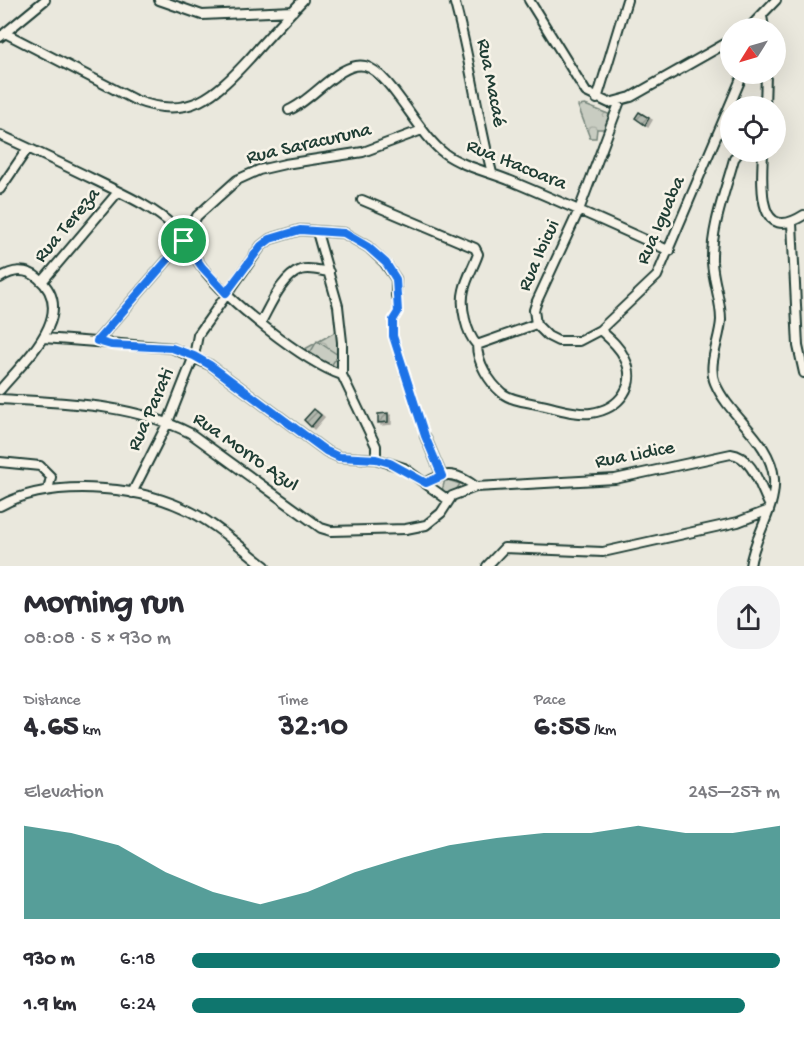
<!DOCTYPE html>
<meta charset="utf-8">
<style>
body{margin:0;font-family:"Gochi Hand",sans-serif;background:#f2f2f3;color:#2b2b33;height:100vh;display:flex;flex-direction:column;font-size:22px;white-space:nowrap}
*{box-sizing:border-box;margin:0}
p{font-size:20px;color:#7c7c81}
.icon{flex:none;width:33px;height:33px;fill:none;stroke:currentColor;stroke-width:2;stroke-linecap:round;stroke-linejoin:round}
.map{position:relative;height:566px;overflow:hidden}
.drawer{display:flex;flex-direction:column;background:#fff;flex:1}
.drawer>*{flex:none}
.needle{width:39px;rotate:233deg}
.tools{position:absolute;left:720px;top:18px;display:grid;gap:12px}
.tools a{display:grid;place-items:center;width:66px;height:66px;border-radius:50%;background:#fff;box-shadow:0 6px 24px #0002;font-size:30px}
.pin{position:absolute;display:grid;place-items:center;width:51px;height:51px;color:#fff;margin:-26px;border:3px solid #fff;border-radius:50%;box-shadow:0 2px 6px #0007}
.round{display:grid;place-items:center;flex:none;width:63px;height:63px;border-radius:24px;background:#f2f2f3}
.overview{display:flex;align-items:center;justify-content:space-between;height:102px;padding:0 24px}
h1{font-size:33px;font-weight:800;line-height:45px}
.metrics{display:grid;grid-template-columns:repeat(3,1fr);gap:9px;height:102px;padding:6px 24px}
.metrics div{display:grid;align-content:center}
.metrics b{font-size:30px;font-weight:800}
.metrics small{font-size:16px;font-weight:400}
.metrics p{font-size:16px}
.chart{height:168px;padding:12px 24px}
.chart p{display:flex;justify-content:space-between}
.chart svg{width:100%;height:108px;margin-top:6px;fill:#0f766e;opacity:.7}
ul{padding:0 24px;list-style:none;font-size:20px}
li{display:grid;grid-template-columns:96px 72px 1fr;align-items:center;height:45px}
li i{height:15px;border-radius:8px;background:#0f766e}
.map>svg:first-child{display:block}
.park{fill:url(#park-crowns);stroke:#74847a;stroke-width:1.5}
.pitch{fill:#c8ccc1;stroke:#74847a;stroke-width:1.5}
.building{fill:url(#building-hatch);stroke:#1f3d34;stroke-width:1.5;filter:url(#shadow)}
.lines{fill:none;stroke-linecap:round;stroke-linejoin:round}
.minor-casing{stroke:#1f3d34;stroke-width:12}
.path{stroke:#1f3d34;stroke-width:1.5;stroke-dasharray:4.5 4.5;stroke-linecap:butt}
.minor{stroke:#f7f3e8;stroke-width:8}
.route-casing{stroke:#fff;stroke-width:12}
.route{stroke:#1a73e8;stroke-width:8}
.labels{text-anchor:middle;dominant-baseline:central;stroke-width:5;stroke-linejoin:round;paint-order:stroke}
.street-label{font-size:20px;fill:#1f3d34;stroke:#f7f3e8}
</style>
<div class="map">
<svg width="804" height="566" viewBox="0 0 804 566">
<defs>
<pattern id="park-crowns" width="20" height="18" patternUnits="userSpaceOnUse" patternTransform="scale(1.5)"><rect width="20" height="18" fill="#c8ccc1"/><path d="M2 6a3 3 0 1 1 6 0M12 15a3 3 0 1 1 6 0" fill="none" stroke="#abb0a6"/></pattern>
<pattern id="building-hatch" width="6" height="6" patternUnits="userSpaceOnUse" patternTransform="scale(1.5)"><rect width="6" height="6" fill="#b2b8ae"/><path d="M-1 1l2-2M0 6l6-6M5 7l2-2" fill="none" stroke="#90978e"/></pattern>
<filter id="shadow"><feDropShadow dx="3" dy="2" stdDeviation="0" flood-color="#0004"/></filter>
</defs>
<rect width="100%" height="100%" fill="#eae8dd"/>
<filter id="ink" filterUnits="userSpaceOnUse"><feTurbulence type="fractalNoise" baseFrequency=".0167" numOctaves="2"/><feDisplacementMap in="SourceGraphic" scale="12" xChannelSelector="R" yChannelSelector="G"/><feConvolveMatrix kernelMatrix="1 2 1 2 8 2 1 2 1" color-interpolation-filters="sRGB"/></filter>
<g filter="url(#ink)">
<path class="park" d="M585 105 611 115 608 129H597L596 138H590L578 106Z
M337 331 339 363 336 368 305 353V349Z
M445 479 460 484 456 490 448 494 442 491Z"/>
<path class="pitch" d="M317 341 338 355 331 366 310 353Z"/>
<path class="building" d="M639 112 649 118 645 125 635 118Z
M314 409 321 415 311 427 304 420Z
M388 413V422L378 423V414Z"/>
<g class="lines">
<defs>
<path id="minor" d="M159 0 202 15 293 11
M454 0C470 57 477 115 492 173
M529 0 586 92 609 103 631 97 730 41
M762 16 764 28
M749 28 776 0
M5 33 135 100C189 121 215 96 250 58 267 38 285 19 303 0
M0 37 45 0
M597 99 627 0
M765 106 766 74
M289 110C312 101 341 60 365 66 390 72 419 135 444 153 463 167 490 172 511 181 564 203 617 227 670 251
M0 135C33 150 66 166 99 182 123 194 153 207 173 226 185 238 192 254 202 267 226 300 304 362 342 375
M739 152 734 159C725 192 711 228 712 262 713 281 721 300 721 320 720 340 707 364 715 383 729 417 771 440 774 479 776 510 754 536 750 566
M763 152C762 179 755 246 804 215
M0 189 28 148
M362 200 475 248 478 254C474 266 467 277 464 290 460 306 466 333 477 345L536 324
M792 223 798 346 804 373
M317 232 338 306 342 342V375L376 446V459L404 468 448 500
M0 278C12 270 26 268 38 278 80 313 23 362 0 390
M42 282 118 192
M261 322C270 306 282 276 301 270 309 267 321 271 329 272
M536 324 548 336 558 341H579L600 330 657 276 743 74
M536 324 534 310 537 301 579 210 620 101
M44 338 172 348 210 365 326 451 339 457 376 459
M97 341 184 241 197 216 237 180 259 170 285 164 363 152 422 130
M477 345C477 362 489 382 502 393 512 401 529 402 541 405 557 408 575 415 591 413 619 409 639 385 624 357 619 346 609 338 600 330
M0 399C64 403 131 403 190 433L321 528 331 531 406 529 426 525 441 513 452 496 476 487 615 479 731 454C753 456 761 490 770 506
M425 436 442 476
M0 462 40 466 51 477 48 490
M426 483C446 470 459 474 476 487
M132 493 168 422 194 356 198 335 261 246 270 239 300 230 344 233 368 247 385 263 396 279V296
M0 506C49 479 133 485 183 508 213 521 239 546 265 566
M487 566 504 548 603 552 738 522 769 510"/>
</defs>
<use href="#minor" class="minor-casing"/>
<path class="path" d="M397 303 398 312 393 320V336L425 429
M400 375 407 379"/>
<use href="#minor" class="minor"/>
</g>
</g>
<g class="lines" filter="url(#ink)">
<defs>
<path id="route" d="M300 230 344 233 368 247 386 263 396 279 398 312 393 320V336L425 436 442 476 426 483 390 463 376 459 339 457 326 451 210 365 194 356 172 348 111 345 97 341 184 241 202 267 226 293 261 246 270 239Z"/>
</defs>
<use href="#route" class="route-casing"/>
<use href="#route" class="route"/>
</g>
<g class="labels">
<g class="street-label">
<text transform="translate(490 83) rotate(79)">Rua Macaé</text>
<text transform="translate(309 145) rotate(-13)">Rua Saracuruna</text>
<text transform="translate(516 166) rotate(22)">Rua Itacoara</text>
<text transform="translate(662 221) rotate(-66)">Rua Iguaba</text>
<text transform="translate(68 226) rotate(-50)">Rua Tereza</text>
<text transform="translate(540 256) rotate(-66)">Rua Ibicui</text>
<text transform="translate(152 410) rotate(-66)">Rua Parati</text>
<text transform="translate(245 453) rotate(35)">Rua Morro Azul</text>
<text transform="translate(635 456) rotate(-11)">Rua Lidice</text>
</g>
</g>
</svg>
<div class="tools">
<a><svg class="needle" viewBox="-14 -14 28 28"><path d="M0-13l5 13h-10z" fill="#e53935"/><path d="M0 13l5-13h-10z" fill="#7c7c81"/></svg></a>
<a><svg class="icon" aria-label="locate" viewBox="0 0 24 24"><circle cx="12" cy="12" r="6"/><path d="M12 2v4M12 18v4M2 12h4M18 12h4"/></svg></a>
</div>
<div class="pin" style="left:184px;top:241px;background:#1e9e55"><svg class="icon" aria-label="arrive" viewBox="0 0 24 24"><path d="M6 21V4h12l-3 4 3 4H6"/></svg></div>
</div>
<section class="drawer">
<div class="overview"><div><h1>Morning run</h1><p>08:08 · 5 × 930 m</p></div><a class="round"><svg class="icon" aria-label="share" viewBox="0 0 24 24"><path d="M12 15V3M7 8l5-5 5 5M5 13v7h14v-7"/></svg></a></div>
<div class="metrics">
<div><p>Distance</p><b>4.65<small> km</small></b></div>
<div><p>Time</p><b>32:10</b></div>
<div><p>Pace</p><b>6:55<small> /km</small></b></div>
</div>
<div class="chart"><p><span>Elevation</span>245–257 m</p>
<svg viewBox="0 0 160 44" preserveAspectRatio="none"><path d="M0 44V6L10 9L20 14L30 25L40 33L50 38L60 33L70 25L80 19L90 14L100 11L110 9L120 9L130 6L140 9L150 9L160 6V44z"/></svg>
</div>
<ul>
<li><b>930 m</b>6:18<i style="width:100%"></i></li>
<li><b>1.9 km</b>6:24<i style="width:94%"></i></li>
</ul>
</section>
